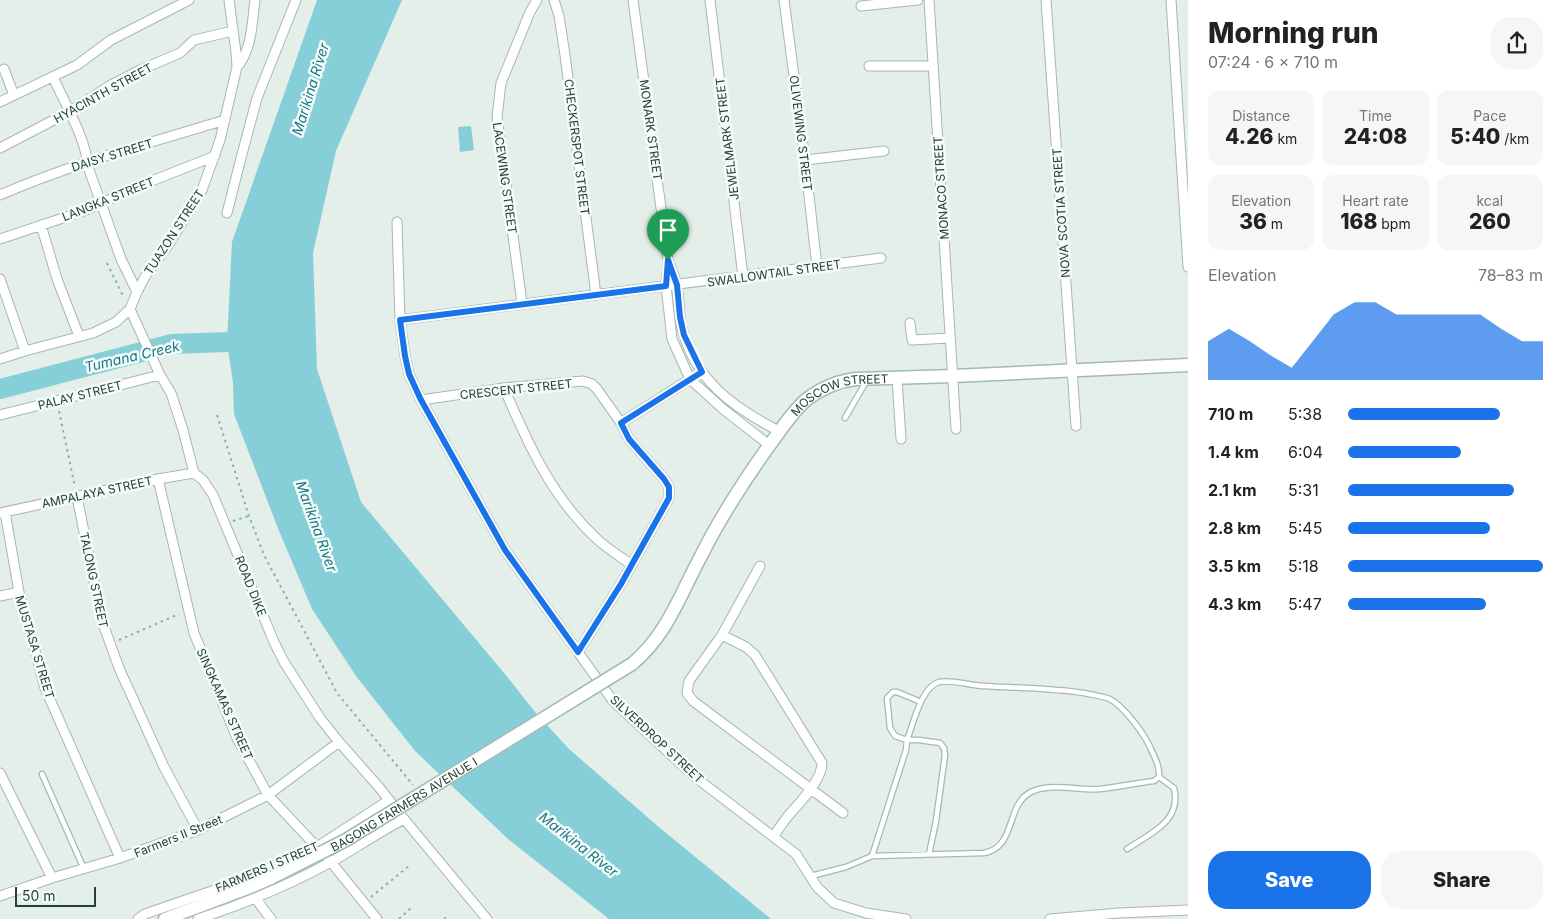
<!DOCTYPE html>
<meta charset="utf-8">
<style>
body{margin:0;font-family:Inter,sans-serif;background:#f6f6f6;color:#222;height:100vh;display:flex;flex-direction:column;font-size:19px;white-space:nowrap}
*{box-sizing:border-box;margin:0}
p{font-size:16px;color:#767676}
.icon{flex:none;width:28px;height:28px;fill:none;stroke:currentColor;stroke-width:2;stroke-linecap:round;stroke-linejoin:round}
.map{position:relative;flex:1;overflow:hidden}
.panel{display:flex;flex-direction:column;background:#fff;width:375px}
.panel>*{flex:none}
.scale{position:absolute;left:15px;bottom:12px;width:81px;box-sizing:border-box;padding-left:5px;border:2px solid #214238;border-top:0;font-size:14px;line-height:18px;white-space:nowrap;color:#214238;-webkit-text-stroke:4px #f5fbf8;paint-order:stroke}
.pin{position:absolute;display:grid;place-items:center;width:42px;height:42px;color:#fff;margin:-51px -21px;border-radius:50% 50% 50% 0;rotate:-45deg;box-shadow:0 0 5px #0007}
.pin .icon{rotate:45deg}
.round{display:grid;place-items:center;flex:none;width:52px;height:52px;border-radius:20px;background:#f6f6f6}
.summary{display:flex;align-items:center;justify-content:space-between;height:85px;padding:0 20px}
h1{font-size:28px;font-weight:800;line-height:38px}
.metrics{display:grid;grid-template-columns:repeat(3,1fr);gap:8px;height:85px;padding:5px 20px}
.metrics div{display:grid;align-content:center;border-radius:12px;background:#f6f6f6;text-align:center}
.metrics b{font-size:21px;font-weight:800}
.metrics small{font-size:14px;font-weight:400}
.metrics p{font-size:14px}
.chart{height:140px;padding:10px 20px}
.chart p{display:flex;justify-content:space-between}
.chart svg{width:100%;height:90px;margin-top:5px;fill:#1a73e8;opacity:.7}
.action{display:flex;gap:10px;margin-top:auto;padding:10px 20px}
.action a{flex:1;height:58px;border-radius:20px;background:#1a73e8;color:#fff;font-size:20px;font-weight:800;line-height:58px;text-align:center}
.action a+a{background:#f6f6f6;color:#222}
ul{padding:0 20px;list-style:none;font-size:16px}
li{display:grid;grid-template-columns:80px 60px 1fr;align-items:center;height:38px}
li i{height:12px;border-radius:6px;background:#1a73e8}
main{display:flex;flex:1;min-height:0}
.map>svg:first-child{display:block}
.water{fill:#87cfd8}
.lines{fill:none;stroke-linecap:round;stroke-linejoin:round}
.river{stroke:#87cfd8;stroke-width:20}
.lane-casing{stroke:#a6b8b0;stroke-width:7}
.street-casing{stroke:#a6b8b0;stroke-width:11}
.secondary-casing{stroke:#a1bcb1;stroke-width:15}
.path{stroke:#81b5a3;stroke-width:2;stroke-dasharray:2.5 4;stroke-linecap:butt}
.lane{stroke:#fff;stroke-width:4.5}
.street{stroke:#fff;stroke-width:9}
.secondary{stroke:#fff;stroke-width:12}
.secondary-bridge-casing{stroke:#a1bcb1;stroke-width:15;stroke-linecap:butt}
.secondary-bridge{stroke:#fff;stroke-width:12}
.route-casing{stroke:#fff;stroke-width:10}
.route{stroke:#1a73e8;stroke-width:6}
.labels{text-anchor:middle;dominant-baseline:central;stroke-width:5;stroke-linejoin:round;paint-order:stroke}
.street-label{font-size:12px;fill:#214238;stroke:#f5fbf8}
.water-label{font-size:14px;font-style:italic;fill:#157785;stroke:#f5fbf8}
</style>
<main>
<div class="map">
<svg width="1188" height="919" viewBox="0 0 1188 919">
<rect width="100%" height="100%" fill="#e4efe9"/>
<path class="water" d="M317 0H402L336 151 313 253 317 369 361 502 509 679 535 712 569 749 660 828 771 919H609L508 839 415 751 356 676 312 609 279 531 234 414 233 383 227 342 232 242Z
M471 126 474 150 460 152 458 127Z"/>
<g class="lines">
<path class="river" d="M0 389 172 344 227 342 254 336"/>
<defs>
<path id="lane" d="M845 418 867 380
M42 774 84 869
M1127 849C1151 833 1182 821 1174 788L1159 777
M872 856 906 750 907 740H919L940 743 944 748 945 755 936 821 929 854
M811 876 846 867 872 856 984 853C1017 847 1005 805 1031 792 1052 782 1078 791 1100 789 1118 787 1136 783 1154 781L1159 777C1160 766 1154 756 1149 745 1142 731 1124 707 1110 699 1102 696 1093 695 1084 693 1051 688 1018 688 985 686 972 686 951 679 939 682 921 687 913 725 907 740L895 736 890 728 887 698 893 692H897L921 702"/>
<path id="street" d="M554 0 559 16 565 55 596 295
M633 0 668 260C671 268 675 277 677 285 679 298 679 311 681 324 693 379 732 407 779 431
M710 0 743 277
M784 0 805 160 817 267
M929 0 956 429
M1046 0 1076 426
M1171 0 1188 267
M861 6 918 0
M869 66H933
M237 67C252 50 252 23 255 0
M4 69 14 95
M53 77C65 104 86 138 88 167L121 259 137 292
M0 102 77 65 111 40 189 0
M0 148 69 112 109 86 140 70 180 53 194 40 233 31
M805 160 884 151
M0 195C73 163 150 143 225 120
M227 213 241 158 257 98 296 0
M397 222 400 320 405 356 409 374 421 400 505 550 613 701 695 777 796 854 817 887 834 903 866 913 906 919
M41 225 57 279 79 336
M0 239 84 211 144 184 215 156
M668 264 666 286 672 339 690 379 723 409 769 445
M0 279 25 351
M522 303 497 117 501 83 530 12 537 0
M130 309 160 375 171 393 183 430 194 473 203 480 213 495 274 642 284 662 320 718 339 742 378 786 404 819 487 919
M400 320 881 258
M910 323 912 340 950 338
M0 359 25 351 93 333 116 322 130 309 137 292 146 275 167 247 202 190 220 140 237 67 236 52 229 0
M897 378 901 439
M504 388C528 444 552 498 598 540 608 549 621 557 632 565
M421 400 504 388 583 381 592 384 597 389 621 423 629 439 664 479 669 487V498L621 584 578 652
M0 415 160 375
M621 423 695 376
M158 479 194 633 237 738 268 795 331 862 377 919
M77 497 102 621 119 668 164 767 198 830
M5 512 19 592 45 688 120 858
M0 513 158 479 194 473
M760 566 722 635 689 681 687 693 693 701 843 813
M0 596 19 592
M722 635 746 647 755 655 822 763C822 781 799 803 788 816 783 823 778 829 774 836
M0 773 52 878
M0 896 52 878 120 858 198 830 268 795 339 742
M255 898 271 919
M138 919 145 914 232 884 317 847 389 800
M198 919C243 904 289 885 331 862 356 848 379 832 404 819
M1050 919 1119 913 1188 910"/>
<g id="secondary">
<path id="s1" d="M632 664C667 635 680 595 701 556 721 516 745 479 771 443 782 428 793 411 807 399 822 388 837 381 856 379L953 376 1188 365"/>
<path d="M165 919 248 888 271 878"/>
</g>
</defs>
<use href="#lane" class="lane-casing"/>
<use href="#street" class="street-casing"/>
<use href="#secondary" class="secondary-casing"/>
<path class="path" d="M107 263 124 298
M59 411 75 487
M217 415 249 516 264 555 337 693 413 785
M233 521 249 516
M119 640 179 614
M371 897 409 866
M399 919 411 908
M444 919 446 918"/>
<use href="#lane" class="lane"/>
<use href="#street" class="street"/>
<use href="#secondary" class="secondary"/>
<defs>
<g id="secondary-bridge">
<path id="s2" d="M271 878 346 840 632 664"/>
</g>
</defs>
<use href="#secondary-bridge" class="secondary-bridge-casing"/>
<use href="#secondary-bridge" class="secondary-bridge"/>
</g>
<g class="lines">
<defs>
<path id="route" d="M668 260 677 285 680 317 684 335 702 372 621 423 629 439 664 479 669 487V498L621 584 578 652 505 550 421 400 409 374 405 356 400 320 666 286Z"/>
</defs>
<use href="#route" class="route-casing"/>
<use href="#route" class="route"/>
</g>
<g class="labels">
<g class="street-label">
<text transform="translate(103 93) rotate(-29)">HYACINTH STREET</text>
<text transform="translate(651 130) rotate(82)">MONARK STREET</text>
<text transform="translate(801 133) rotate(83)">OLIVEWING STREET</text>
<text transform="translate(727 139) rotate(-97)">JEWELMARK STREET</text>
<text transform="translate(577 147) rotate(83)">CHECKERSPOT STREET</text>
<text transform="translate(112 155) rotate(-17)">DAISY STREET</text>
<text transform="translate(505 178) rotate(82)">LACEWING STREET</text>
<text transform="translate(941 188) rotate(-94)">MONACO STREET</text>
<text transform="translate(108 199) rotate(-22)">LANGKA STREET</text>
<text transform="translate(1061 213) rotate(-94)">NOVA SCOTIA STREET</text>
<text transform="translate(174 232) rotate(-57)">TUAZON STREET</text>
<text transform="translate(774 273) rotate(-8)">SWALLOWTAIL STREET</text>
<text transform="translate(516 389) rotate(-6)">CRESCENT STREET</text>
<text transform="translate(80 395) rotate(-14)">PALAY STREET</text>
<text stroke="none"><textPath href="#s1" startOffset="352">MOSCOW STREET</textPath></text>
<text transform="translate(97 492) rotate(-12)">AMPALAYA STREET</text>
<text transform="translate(94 580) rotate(78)">TALONG STREET</text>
<text transform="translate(251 586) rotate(68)">ROAD DIKE</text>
<text transform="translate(35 647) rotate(73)">MUSTASA STREET</text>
<text transform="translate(225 704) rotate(66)">SINGKAMAS STREET</text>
<text transform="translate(657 739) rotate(43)">SILVERDROP STREET</text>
<text stroke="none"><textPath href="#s2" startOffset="152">BAGONG FARMERS AVENUE I</textPath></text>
<text transform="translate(178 836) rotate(-22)">Farmers Ⅱ Street</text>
<text transform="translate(267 867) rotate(-23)">FARMERS I STREET</text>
</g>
<g class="water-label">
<text transform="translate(310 89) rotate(-73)">Marikina River</text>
<text transform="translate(132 356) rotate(-13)">Tumana Creek</text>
<text transform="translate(317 526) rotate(70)">Marikina River</text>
<text transform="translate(579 844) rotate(38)">Marikina River</text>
</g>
</g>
</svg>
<div class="scale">50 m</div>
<div class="pin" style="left:668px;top:260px;background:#1e9e55"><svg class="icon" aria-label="arrive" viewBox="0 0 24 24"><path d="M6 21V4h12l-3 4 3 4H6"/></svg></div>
</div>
<section class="panel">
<div class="summary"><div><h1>Morning run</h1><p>07:24 · 6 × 710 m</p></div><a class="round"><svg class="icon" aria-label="share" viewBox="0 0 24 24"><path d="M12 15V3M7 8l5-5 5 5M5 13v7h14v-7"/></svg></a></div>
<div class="metrics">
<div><p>Distance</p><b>4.26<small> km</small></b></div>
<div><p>Time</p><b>24:08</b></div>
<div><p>Pace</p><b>5:40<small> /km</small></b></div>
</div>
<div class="metrics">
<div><p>Elevation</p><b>36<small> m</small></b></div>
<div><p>Heart rate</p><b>168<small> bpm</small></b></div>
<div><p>kcal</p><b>260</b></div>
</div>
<div class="chart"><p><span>Elevation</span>78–83 m</p>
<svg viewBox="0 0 160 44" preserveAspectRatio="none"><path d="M0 44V25L10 19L20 25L30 32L40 38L50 25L60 12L70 6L80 6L90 12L100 12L110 12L120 12L130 12L140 19L150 25L160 25V44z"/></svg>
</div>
<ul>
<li><b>710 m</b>5:38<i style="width:78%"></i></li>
<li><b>1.4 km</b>6:04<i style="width:58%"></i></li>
<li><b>2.1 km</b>5:31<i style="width:85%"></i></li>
<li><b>2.8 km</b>5:45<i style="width:73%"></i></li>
<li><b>3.5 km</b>5:18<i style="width:100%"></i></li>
<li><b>4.3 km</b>5:47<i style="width:71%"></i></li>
</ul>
<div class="action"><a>Save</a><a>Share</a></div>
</section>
</main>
